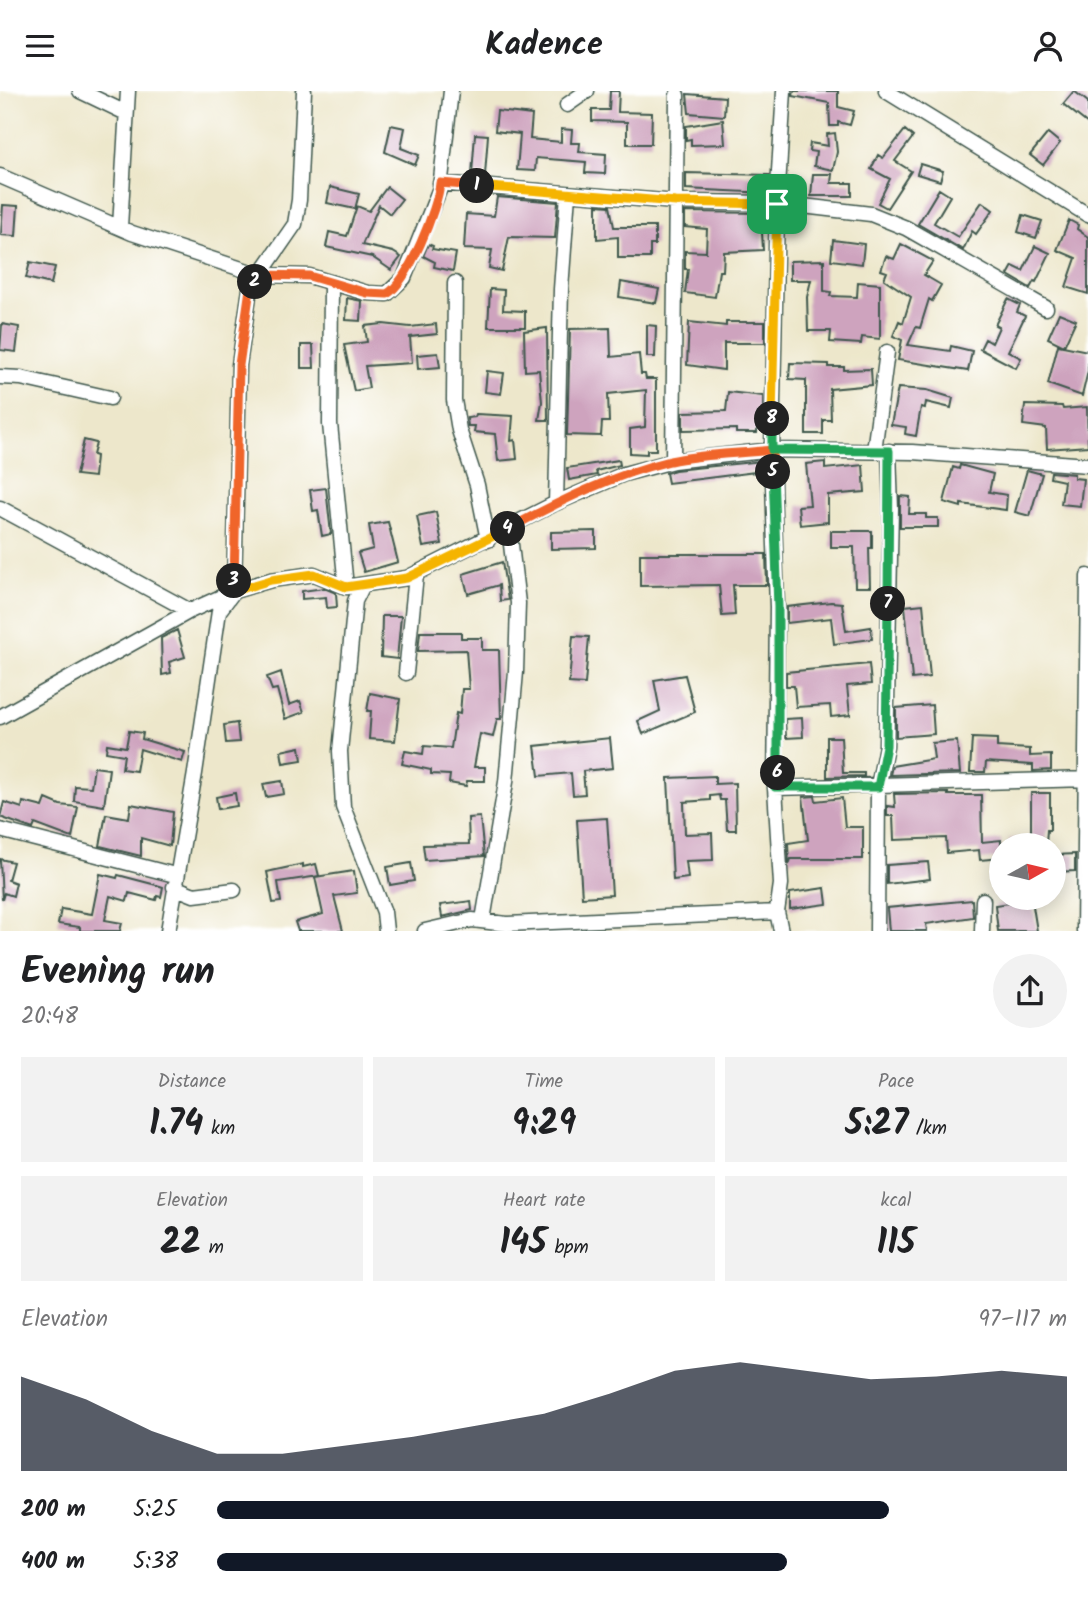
<!DOCTYPE html>
<meta charset="utf-8">
<style>
body{margin:0;font-family:Kalam,sans-serif;background:#f2f2f2;color:#202124;height:100vh;display:flex;flex-direction:column;font-size:26px;white-space:nowrap}
*{box-sizing:border-box;margin:0}
p{font-size:23px;color:#757577}
.icon{flex:none;width:38px;height:38px;fill:none;stroke:currentColor;stroke-width:2;stroke-linecap:round;stroke-linejoin:round}
.map{position:relative;height:840px;overflow:hidden}
.side{display:flex;flex-direction:column;background:#fff;flex:1}
.side>*{flex:none}
.needle{width:46px;rotate:82deg}
.fabs{position:absolute;left:989px;top:742px;display:grid;gap:14px}
.fabs a{display:grid;place-items:center;width:77px;height:77px;border-radius:50%;background:#fff;box-shadow:0 4px 18px #0003;font-size:35px}
.pin{position:absolute;display:grid;place-items:center;width:60px;height:60px;color:#fff;margin:-30px;border-radius:14px;box-shadow:0 4px 10px #0006}
.km{position:absolute;width:35px;height:35px;margin:-18px;border-radius:50%;background:#222;color:#fff;font-size:19px;line-height:35px;text-align:center}
.round{display:grid;place-items:center;flex:none;width:74px;height:74px;border-radius:37px;background:#f2f2f2}
.summary{display:flex;align-items:center;justify-content:space-between;height:119px;padding:0 21px}
h1{font-size:38px;font-weight:600;line-height:52px}
.stats{display:grid;grid-template-columns:repeat(3,1fr);gap:10px;height:119px;padding:7px 21px}
.stats div{display:grid;align-content:center;border-radius:0px;background:#f2f2f2;text-align:center}
.stats b{font-size:35px;font-weight:600}
.stats small{font-size:19px;font-weight:400}
.stats p{font-size:19px}
.chart{height:196px;padding:14px 21px}
.chart p{display:flex;justify-content:space-between}
.chart svg{width:100%;height:126px;margin-top:7px;fill:#111827;opacity:.7}
ul{padding:0 21px;list-style:none;font-size:23px}
li{display:grid;grid-template-columns:112px 84px 1fr;align-items:center;height:52px}
li i{height:18px;border-radius:9px;background:#111827}
header{display:flex;justify-content:space-between;align-items:center;height:91px;padding:0 21px;background:#fff;font-size:32px;font-weight:600}
.map>svg:first-child{display:block}
.building{fill:#cea3be}
.lines{fill:none;stroke-linecap:round;stroke-linejoin:round}
.minor-casing{stroke:#3e564b;stroke-width:17}
.minor{stroke:#fff;stroke-width:14}
.split-1-casing{stroke:#fff;stroke-width:14}
.split-2-casing{stroke:#fff;stroke-width:14}
.split-3-casing{stroke:#fff;stroke-width:14}
.split-4-casing{stroke:#fff;stroke-width:14}
.split-5-casing{stroke:#fff;stroke-width:14}
.split-6-casing{stroke:#fff;stroke-width:14}
.split-7-casing{stroke:#fff;stroke-width:14}
.split-8-casing{stroke:#fff;stroke-width:14}
.split-9-casing{stroke:#fff;stroke-width:14}
.split-1{stroke:#f5b400;stroke-width:9}
.split-2{stroke:#f0652b;stroke-width:9}
.split-3{stroke:#f0652b;stroke-width:9}
.split-4{stroke:#f5b400;stroke-width:9}
.split-5{stroke:#f0652b;stroke-width:9}
.split-6{stroke:#22a559;stroke-width:9}
.split-7{stroke:#22a559;stroke-width:9}
.split-8{stroke:#22a559;stroke-width:9}
.split-9{stroke:#f5b400;stroke-width:9}
</style>
<header><svg class="icon" aria-label="menu" viewBox="0 0 24 24"><path d="M4 6h16M4 12h16M4 18h16"/></svg>Kadence<svg class="icon" aria-label="person" viewBox="0 0 24 24"><circle cx="12" cy="8" r="4"/><path d="M4 21q1-7 8-7t8 7"/></svg></header>
<div class="map">
<svg width="1088" height="840" viewBox="0 0 1088 840">
<rect width="100%" height="100%" fill="#fff"/>
<filter id="ink" filterUnits="userSpaceOnUse"><feTurbulence type="fractalNoise" baseFrequency=".0143" numOctaves="2"/><feDisplacementMap in="SourceGraphic" scale="14" xChannelSelector="R" yChannelSelector="G"/><feConvolveMatrix kernelMatrix="1 2 1 2 8 2 1 2 1" color-interpolation-filters="sRGB"/></filter>
<filter id="wash" filterUnits="userSpaceOnUse"><feTurbulence type="fractalNoise" baseFrequency=".00686" numOctaves="4" result="noise"/><feDisplacementMap in="SourceGraphic" scale="28" xChannelSelector="R" yChannelSelector="G"/><feGaussianBlur stdDeviation="1.57" result="paint"/><feColorMatrix in="noise" values="0 0 0 0 0 0 0 0 0 0 0 0 0 0 0 0 0 1.4 0 .05"/><feComposite in="paint" operator="in"/></filter>
<g filter="url(#wash)">
<rect width="100%" height="100%" fill="#ede7cb"/>
<g id="blocks">
<path class="building" d="M610 0H619L618 21 652 22 651 53H627V31L592 30V19H609Z
M794 0H838V16L854 20 850 34 838 31V35H830L829 12 793 5Z
M1074 0 1088 11V33L1063 13Z
M687 3 725 6 724 25 689 22Z
M497 20 532 24 530 48 561 51V38L572 39 571 52H580L579 61 606 63 605 83 585 82 586 71 536 67 535 80 517 79 520 43 495 40Z
M723 29 725 53 691 54V48L686 49V35Z
M391 34 405 37 401 57 419 64 415 74 385 61Z
M905 39 913 46 895 70 911 80 887 117 878 112 890 88 871 78 878 64 883 67Z
M835 42 837 61 833 79 814 75 816 61 809 60 810 52 828 55 827 43Z
M1048 42 1060 52 1043 74 1030 64Z
M475 43 488 44 485 84 472 83Z
M920 73 943 80 940 90 917 83Z
M686 82 769 84 768 102 686 98Z
M813 83H832L831 92H852V105H811Z
M330 96 359 103 355 118 327 112Z
M387 96 402 108 390 123 379 114 362 154 393 161 401 166 391 179 372 166 326 156 329 141 347 145 357 115 369 120Z
M939 98 950 105 934 132 958 146 982 111 993 119 976 143 972 140 963 159 918 133Z
M497 106 558 111 555 147 509 146 502 180 489 177 492 159 464 158 466 123 494 125Z
M3 114 18 115 16 145 1 144Z
M597 114 610 115 614 136H655V154H650V167H618V146L597 148Z
M685 121 767 122V141H762L763 159 724 161 723 180H719L715 206 685 202 688 178H685V160L706 161 707 138 685 136Z
M1023 124 1042 130 1036 147 1018 141Z
M1069 129 1078 134 1077 138 1088 146V203L1066 196 1076 167 1057 159Z
M833 149 864 153 862 173 831 169Z
M428 153 433 155 432 158 456 162 453 180 434 176 435 171 423 165Z
M901 153 933 170 924 184 941 194 932 210 929 208 920 237 916 236 908 254 950 260 951 255 972 260 968 280 898 269 902 249 893 245 899 230 903 232 911 206 884 188 887 181 881 179 886 165 894 168Z
M1035 155 1050 162 1036 191 1034 190 1030 197 1008 184 1013 175 1023 180Z
M824 169V200L831 201 830 205 857 206 858 191 880 193V248L862 246 861 253 830 251 831 240H808L807 206 811 189H790V170Z
M30 171 55 176 51 193 26 187Z
M621 191 659 198 656 212 619 206Z
M490 198 504 199 503 219 525 220V236H488Z
M347 207 362 210 361 230 346 229Z
M1008 208 1020 214 1017 221 1025 225 1008 260 1021 267 1016 277 980 258 985 248 992 252 999 236 995 234Z
M1059 222 1076 229 1064 255 1048 247Z
M689 231 726 235V231H765V252H724V279L687 274Z
M2 233 19 236 16 261 0 259Z
M383 233 410 236 436 233 437 243 410 246 412 272 365 275 369 297 354 300 344 254 367 251 365 235Z
M647 234 656 235 655 266H647Z
M547 237 548 329H539L542 311 539 279 525 280 524 240Z
M610 237 611 266 639 263 641 283H645L646 288H656V359H647V363L630 362V338L645 336 646 299 608 303 609 331H602L601 345 567 344 570 238Z
M301 254H313L314 277H301Z
M1058 254 1088 260V280L1082 305 1048 293Z
M438 262 440 276 418 278 417 264Z
M790 272 829 273V276H844V279L871 278 872 294 830 298 831 329H823V343H806V289L789 288Z
M487 280 504 282 501 303 485 301Z
M898 297 927 299 953 307 951 317 926 311 925 317 921 316 916 345 905 343 906 336 891 334Z
M728 301 763 305V322H758L757 342H736V338L683 339V321L726 320Z
M1025 314 1062 315 1063 318 1087 316 1088 355 1047 358 1046 337 1023 334Z
M476 323 513 325 511 350 515 349 517 368 498 370 495 343 474 341 475 335H468L467 327 475 326Z
M84 349 96 352 93 364 96 365 94 386 76 384Z
M619 369 620 374 596 380 597 384 569 389 567 377Z
M763 370V380L668 392 666 382 675 379Z
M825 371V378L863 374 865 401 828 404V431L800 434 798 415 810 414 806 373Z
M960 374 993 383 989 401 1007 404 1006 419 961 413V416L944 411 953 376 959 378Z
M1027 379 1042 383 1030 425 1015 421Z
M1051 381 1074 383V387L1083 388 1080 415 1061 413 1064 390 1050 387Z
M326 397 331 443 322 445 318 419 313 420 310 399Z
M900 405 910 406 909 423H926V427H938V436H900Z
M436 421 442 453 423 456 417 425Z
M388 431 398 471 364 481 358 462 373 458 369 434Z
M596 440V457L551 458V441Z
M831 440H872V457H869L870 496H855L854 456H831Z
M640 463H766L767 494H733L735 524 722 525 719 494 640 495Z
M502 471 508 509 500 510 499 494 468 503 463 483Z
M324 497 336 502 337 516 327 517 326 506 302 508V500Z
M831 511 842 512 846 540 871 536 872 548 834 553 831 527 787 532V516Z
M923 513 930 586 912 588 905 515Z
M382 525H401L397 568 381 566Z
M177 539 185 566 169 571 171 582 162 584 161 547Z
M420 541H461V547H482V559H499L501 628H497L493 646 480 643 474 676H485V690H467L466 695 449 692 450 684 431 683V679L402 673 405 660 423 663 424 655 451 657 456 622 460 623 462 598H469L466 559 418 560Z
M573 545 589 546 585 593 569 592Z
M869 573 871 593 847 595 850 624 831 626 830 614 796 616 794 595H786V581Z
M281 581 289 614 300 610 304 621 285 628 277 598 272 599 267 586Z
M685 584 695 621 643 643 638 630 660 620 654 589Z
M370 602 400 608 395 650 369 648 371 620H367Z
M932 614 934 643 896 646V617Z
M802 627 803 646 786 647 785 628Z
M237 632 239 651 226 652 224 634Z
M129 640 143 642 142 648 185 661 182 671 140 658 136 680 122 678 124 664 106 661 107 653 126 656Z
M827 646H841L843 682H864V685L827 686Z
M610 647 613 677 583 680 585 703 573 704 571 682 539 685 535 655Z
M972 647 997 648V656L1030 658V665L1051 664V679L1033 680V674L986 671 985 681H970Z
M957 650 960 682 890 684 892 675 934 668 932 652Z
M300 656 302 669 283 672 281 660Z
M94 676 109 678 104 715 74 710 75 695 91 696Z
M715 685V693L735 692 736 739H727L725 709H720L719 704 710 705V709L684 711 685 743 712 742 713 769 686 770 688 787 673 789 668 687Z
M282 690 284 703 266 706 263 693Z
M235 702 237 715 218 718 216 706Z
M948 702V704H981L982 751 1001 749V767L980 769 979 759 947 762 946 747 894 749 893 725H887V715L895 716 894 703Z
M1031 702H1050V739H1047L1046 754H1009V748L1031 746Z
M815 705 816 710 842 707 845 736H863V768H791L789 774 788 752 808 749 803 706Z
M46 708 60 714 78 716 72 747 35 733 33 738 0 726 4 711 22 717 23 711 43 716Z
M131 713 173 721 170 755 141 747V765L100 755 106 723 129 727Z
M480 726 484 765 425 769 423 754 469 753 468 727Z
M607 727 612 804 582 806 577 729Z
M1075 763V780L1054 781V764Z
M0 768 13 771 8 789 16 792 13 805 4 802 2 809Z
M928 771 930 788 887 793V774Z
M411 772 414 790 390 794 387 776Z
M303 773V776L316 773 319 785 278 791 281 811 273 812 267 781Z
M354 780 357 802 334 805 343 840H298L295 831 323 823 315 786Z
M100 783 117 787 118 784 160 795 163 796 161 806 157 805 156 809 129 802 127 810 110 805 105 829 122 832 120 840H80V836L58 833 61 818 92 823Z
M825 797 827 813 790 818V802Z
M972 809 973 826 926 833 927 840H889L887 817Z
M1032 809 1037 840H998L995 814Z
M471 810 472 819 442 826 440 814Z"/>
</g>
</g>
<g filter="url(#ink)">
<use href="#blocks" fill-opacity="0" stroke="#3e564b" stroke-width="2"/>
<g class="lines">
<defs>
<path id="minor" d="M80 0 126 22
M886 0 1088 124
M567 14 587 0
M0 85 132 142 260 184 309 185 367 202 387 203 404 187 440 97 451 0
M440 92 676 111 777 112 871 123 906 137 1046 217
M120 136 128 0
M331 192 330 333 346 496
M455 192 454 309 459 339 477 394 488 449
M0 286 21 287 110 307
M874 360 887 261
M673 370 677 4
M556 412 561 198 568 103
M0 417 190 520
M362 496 355 510 340 660 343 716 384 821 386 840
M406 582 416 484
M0 626 190 520 234 500 271 489 314 483 346 496 407 487 556 412 624 383 673 370 772 359 912 361 1088 374
M775 697 777 516 772 359 777 112 784 0
M0 739 175 784
M174 796 194 804 234 799
M777 821 781 840
M483 829 506 691 516 581 518 512 509 437
M168 840 195 682 219 520 234 500 239 274 250 198 295 133 299 109 304 0
M425 840 472 829 507 833 777 821 781 793 775 697 1088 688
M877 840 878 696 886 655 891 418 889 360
M982 840 983 809
M1084 840 1088 485"/>
</defs>
<use href="#minor" class="minor-casing"/>
<use href="#minor" class="minor"/>
</g>
</g>
<g class="lines" filter="url(#ink)">
<defs>
<path id="split-1" d="M477 95 676 111 777 113"/>
<path id="split-2" d="M255 191 260 184 309 185 367 202 387 203C408 191 438 117 440 92L477 95"/>
<path id="split-3" d="M234 490 239 274 250 198 255 191"/>
<path id="split-4" d="M234 490V500L271 489 314 483 346 496 407 487 508 438"/>
<path id="split-5" d="M508 438C560 410 612 384 670 370 703 363 738 363 772 359L773 381"/>
<path id="split-6" d="M773 381 778 516V682"/>
<path id="split-7" d="M778 682 775 696H878L886 655 888 513"/>
<path id="split-8" d="M772 328V359L889 360 888 513"/>
<path id="split-9" d="M772 328 777 113"/>
</defs>
<use href="#split-1" class="split-1-casing"/>
<use href="#split-2" class="split-2-casing"/>
<use href="#split-3" class="split-3-casing"/>
<use href="#split-4" class="split-4-casing"/>
<use href="#split-5" class="split-5-casing"/>
<use href="#split-6" class="split-6-casing"/>
<use href="#split-7" class="split-7-casing"/>
<use href="#split-8" class="split-8-casing"/>
<use href="#split-9" class="split-9-casing"/>
<use href="#split-1" class="split-1"/>
<use href="#split-2" class="split-2"/>
<use href="#split-3" class="split-3"/>
<use href="#split-4" class="split-4"/>
<use href="#split-5" class="split-5"/>
<use href="#split-6" class="split-6"/>
<use href="#split-7" class="split-7"/>
<use href="#split-8" class="split-8"/>
<use href="#split-9" class="split-9"/>
</g>
</svg>
<div class="fabs">
<a><svg class="needle" viewBox="-14 -14 28 28"><path d="M0-13l5 13h-10z" fill="#e53935"/><path d="M0 13l5-13h-10z" fill="#757577"/></svg></a>
</div>
<div class="pin" style="left:777px;top:113px;background:#1e9e55"><svg class="icon" aria-label="arrive" viewBox="0 0 24 24"><path d="M6 21V4h12l-3 4 3 4H6"/></svg></div>
<b class="km" style="left:477px;top:95px">1</b>
<b class="km" style="left:255px;top:191px">2</b>
<b class="km" style="left:234px;top:490px">3</b>
<b class="km" style="left:508px;top:438px">4</b>
<b class="km" style="left:773px;top:381px">5</b>
<b class="km" style="left:778px;top:682px">6</b>
<b class="km" style="left:888px;top:513px">7</b>
<b class="km" style="left:772px;top:328px">8</b>
</div>
<section class="side">
<div class="summary"><div><h1>Evening run</h1><p>20:48</p></div><a class="round"><svg class="icon" aria-label="share" viewBox="0 0 24 24"><path d="M12 15V3M7 8l5-5 5 5M5 13v7h14v-7"/></svg></a></div>
<div class="stats">
<div><p>Distance</p><b>1.74<small> km</small></b></div>
<div><p>Time</p><b>9:29</b></div>
<div><p>Pace</p><b>5:27<small> /km</small></b></div>
</div>
<div class="stats">
<div><p>Elevation</p><b>22<small> m</small></b></div>
<div><p>Heart rate</p><b>145<small> bpm</small></b></div>
<div><p>kcal</p><b>115</b></div>
</div>
<div class="chart"><p><span>Elevation</span>97–117 m</p>
<svg viewBox="0 0 160 44" preserveAspectRatio="none"><path d="M0 44V11L10 19L20 30L30 38L40 38L50 35L60 32L70 28L80 24L90 17L100 9L110 6L120 9L130 12L140 11L150 9L160 11V44z"/></svg>
</div>
<ul>
<li><b>200 m</b>5:25<i style="width:79%"></i></li>
<li><b>400 m</b>5:38<i style="width:67%"></i></li>
</ul>
</section>
